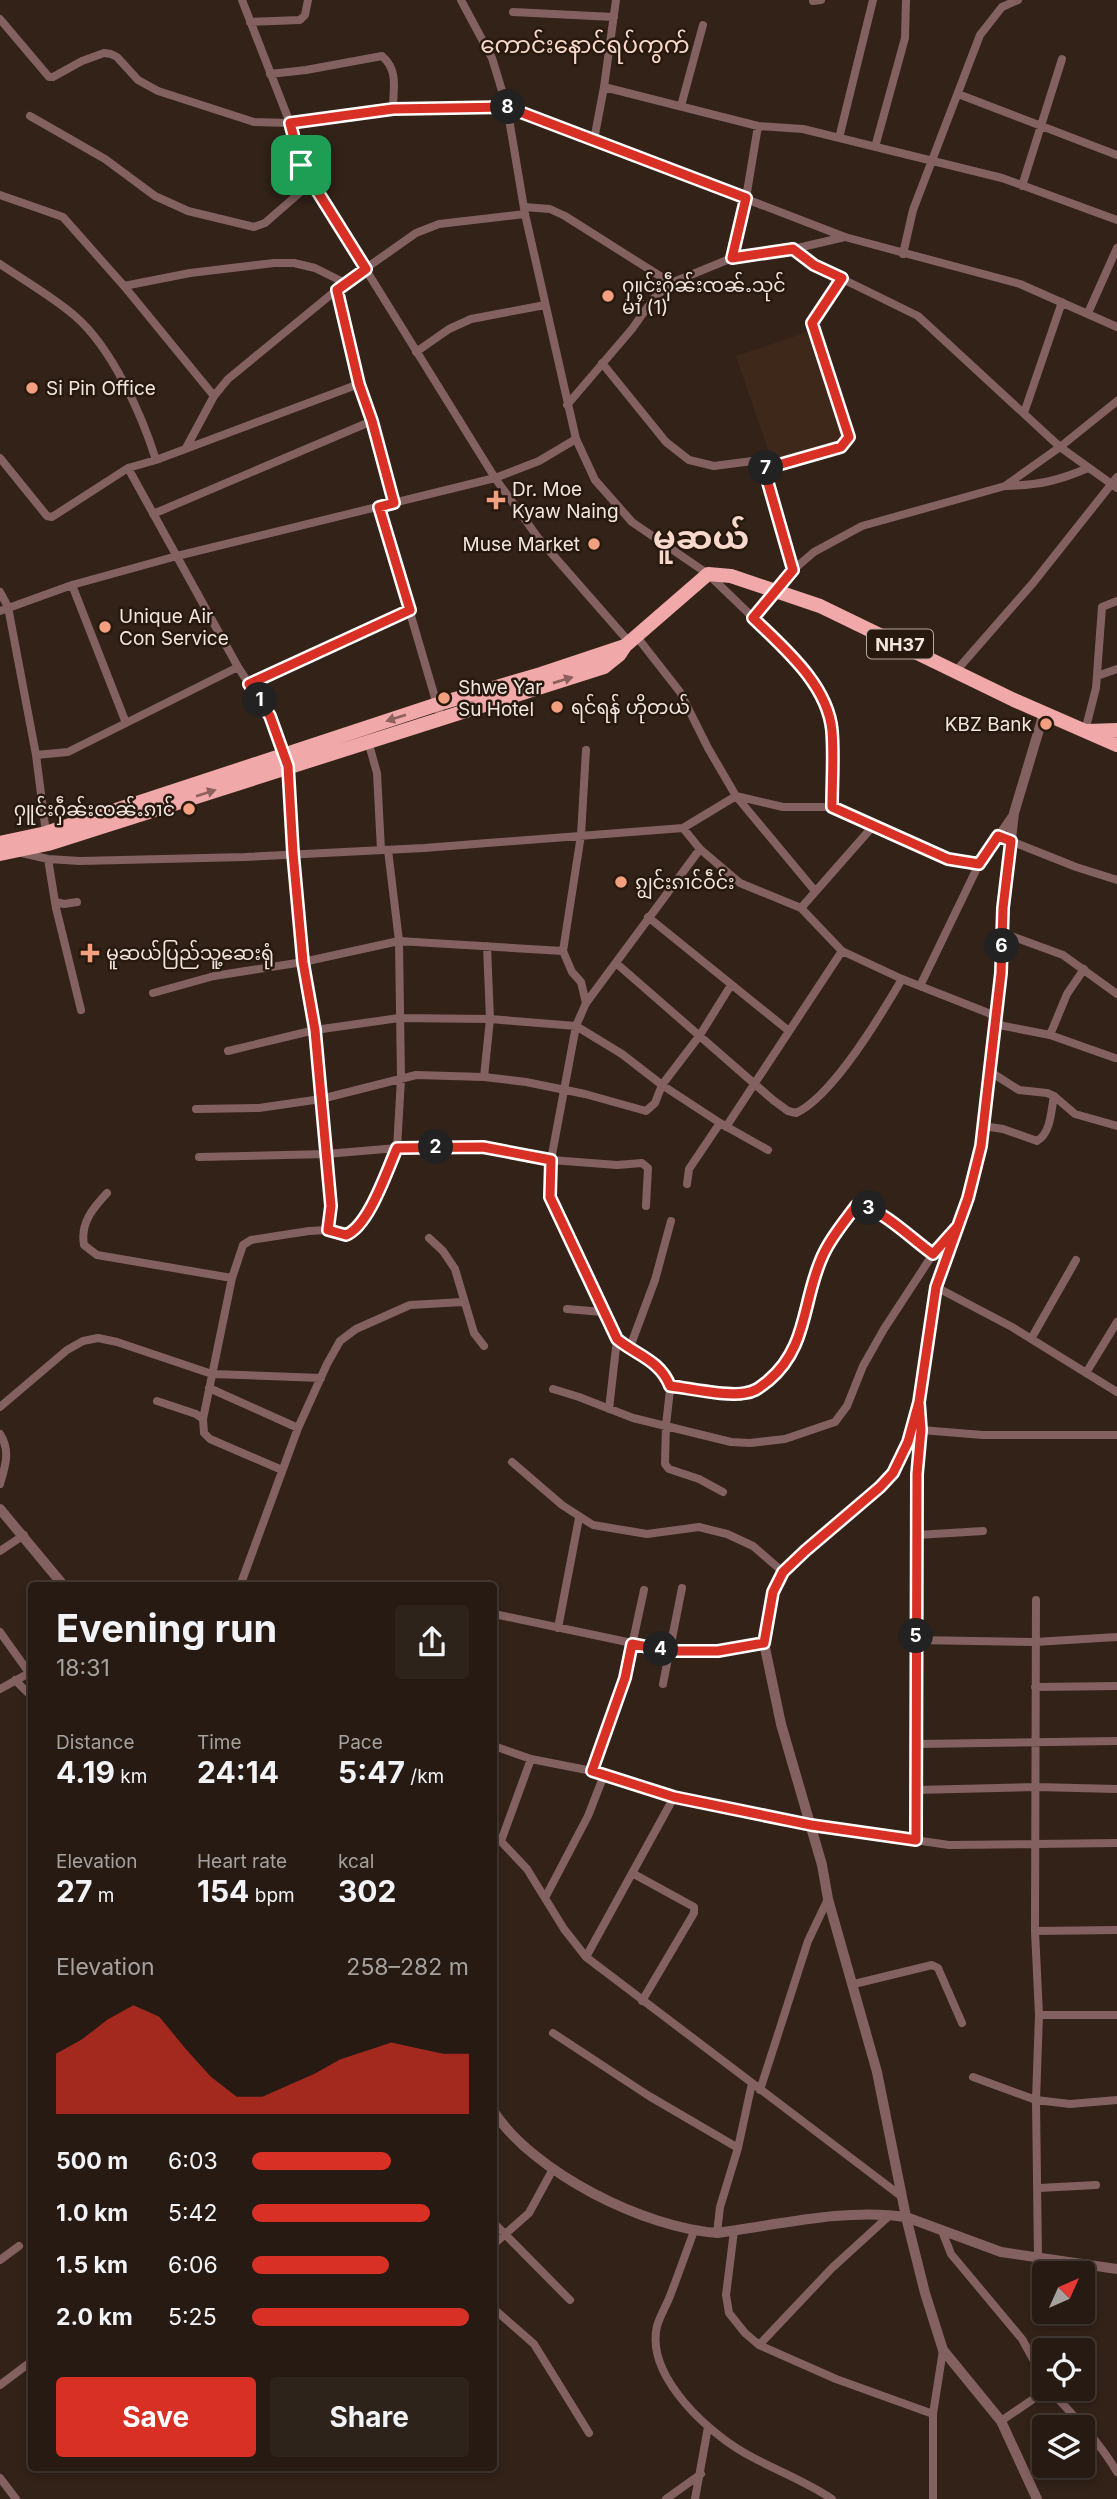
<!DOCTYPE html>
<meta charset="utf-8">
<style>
body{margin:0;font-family:Inter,"Noto Sans Myanmar",sans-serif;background:#2e231b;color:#f1f3f6;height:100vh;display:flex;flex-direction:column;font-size:26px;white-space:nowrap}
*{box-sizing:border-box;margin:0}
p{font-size:23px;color:#a4a19f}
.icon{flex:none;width:38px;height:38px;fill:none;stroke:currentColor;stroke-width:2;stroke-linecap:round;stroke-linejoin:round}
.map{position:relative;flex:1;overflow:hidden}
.drawer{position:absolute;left:28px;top:1582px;width:469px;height:889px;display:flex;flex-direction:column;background:#261a12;border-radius:7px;box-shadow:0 4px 10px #0003,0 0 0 2px #423832}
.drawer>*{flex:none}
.needle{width:46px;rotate:45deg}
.controls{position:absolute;left:1032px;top:2261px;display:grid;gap:14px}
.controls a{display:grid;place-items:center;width:63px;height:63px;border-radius:7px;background:#261a12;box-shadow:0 4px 10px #0003,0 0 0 2px #423832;font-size:35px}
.pin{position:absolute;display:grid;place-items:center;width:60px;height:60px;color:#fff;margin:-30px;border-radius:14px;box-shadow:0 4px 10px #0006}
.km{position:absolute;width:35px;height:35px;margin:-18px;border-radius:50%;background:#222;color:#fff;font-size:19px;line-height:35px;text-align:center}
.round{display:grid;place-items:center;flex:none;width:74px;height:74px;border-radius:7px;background:#2e231b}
.summary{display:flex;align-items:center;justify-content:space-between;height:119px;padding:0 28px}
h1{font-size:38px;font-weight:700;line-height:52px}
.metrics{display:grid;grid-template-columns:repeat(3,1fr);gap:10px;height:119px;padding:7px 28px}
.metrics div{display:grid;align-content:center}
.metrics b{font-size:30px;font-weight:700}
.metrics small{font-size:19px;font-weight:400}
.metrics p{font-size:19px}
.chart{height:196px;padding:14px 28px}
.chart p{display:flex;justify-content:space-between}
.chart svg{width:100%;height:126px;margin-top:7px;fill:#d93025;opacity:.7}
.cta{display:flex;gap:14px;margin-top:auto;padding:14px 28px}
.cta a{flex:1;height:80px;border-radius:7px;background:#d93025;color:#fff;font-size:28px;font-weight:700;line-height:80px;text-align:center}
.cta a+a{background:#2e231b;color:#f1f3f6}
ul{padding:0 28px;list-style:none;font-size:23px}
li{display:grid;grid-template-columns:112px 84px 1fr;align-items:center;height:52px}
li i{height:18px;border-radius:9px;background:#d93025}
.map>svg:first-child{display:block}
.built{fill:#3e281a}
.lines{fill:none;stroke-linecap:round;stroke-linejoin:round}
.minor{stroke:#846161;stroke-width:8}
.tertiary{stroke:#846161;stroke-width:10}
.trunk{stroke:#f0a8a8;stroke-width:14}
.oneway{fill:#8c605c}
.route-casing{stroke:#fff;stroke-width:14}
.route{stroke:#d93025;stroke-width:9}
.poi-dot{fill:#f2a07f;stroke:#28190f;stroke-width:2.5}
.labels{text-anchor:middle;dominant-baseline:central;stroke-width:5;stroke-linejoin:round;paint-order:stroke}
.shield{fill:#28190f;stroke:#b5a8a1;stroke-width:2}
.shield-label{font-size:18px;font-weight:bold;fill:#f1e6df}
.poi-label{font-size:19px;fill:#f1e6df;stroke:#28190f;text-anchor:start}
.quarter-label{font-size:23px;fill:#f8d8cb;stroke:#28190f}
.town-label{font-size:33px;font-weight:bold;fill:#f8d8cb;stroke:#28190f}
</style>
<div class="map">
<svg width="1117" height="2499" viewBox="0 0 1117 2499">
<rect width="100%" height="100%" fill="#322218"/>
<path class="built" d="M807 332 845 440 773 465 736 356Z"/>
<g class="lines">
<path class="minor" d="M242 0 290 123 301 165 495 478 539 539 630 643
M461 0 492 58 507 107 525 214 576 439 595 480 632 522 708 574 798 661 819 691 832 729V807
M813 1 821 0
M513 12 614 17
M0 19 49 77H53L82 61 104 53 111 54 117 57 138 80 158 91 254 122 290 123 393 109 507 107 845 237 1020 284 1117 327
M250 22 300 20 305 15 308 0
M270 74 306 70 382 56C399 71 393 88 393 109
M604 87 758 126 803 129 1002 178 1117 220
M958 94 1117 155
M681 106 703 25
M30 116 105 159 155 196 188 211 254 227 265 223 312 182
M839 138 873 0
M594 140 604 87 616 0
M875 147 905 38 906 0
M1022 186 1062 59
M0 195 63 217 124 286 214 396
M524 207 550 209 565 216 671 283 732 258 793 249 845 237
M793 249 814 265 918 316 1060 447 1117 488
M903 254 913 210 980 35 1002 7 1018 0
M732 258 746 198 758 126
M0 264C25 281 53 297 75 316 112 348 142 415 156 460
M124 286 190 273 274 263H294L315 268 345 283
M337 290 359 384 372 421 395 503
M1088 313 1117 248
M416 352 449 329 471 319 545 305
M602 363 666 442 689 460 714 466 760 460 793 570
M567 405 632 329 654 298 671 283
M1024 413 1062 302
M186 448 214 396 228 379 345 283 416 233 439 224 525 214
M0 458 47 516 52 517 128 468 156 460 359 384
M128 468 238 667 270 716 288 766 293 853 303 962 315 1030 331 1206 328 1230
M764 469 841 447 847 442 848 431 812 323 842 278
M1006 486C1039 485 1058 481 1088 468
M379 507 441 718
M153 514 372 421
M72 585 126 723
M0 592 8 607 36 755 46 833
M0 611 72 585 177 556 495 478 539 461 576 439
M753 618 793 570 814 552 862 526 1005 486 1060 447 1117 401
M637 637 680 692 708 748 736 796 815 891
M956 671 1033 583 1117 477
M1097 676 1117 669
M249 684 410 610
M1085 731 1096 688 1102 607 1117 601
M368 741 377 773 381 850
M586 750 581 835 563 951 572 972 581 982 586 1003
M36 755 68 752 238 667
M683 828 700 849 740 883 801 908 842 951 902 979 996 1016
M998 836 1076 867 1117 880
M700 849 586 1003 576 1026 551 1160 550 1197 617 1339 647 1358 666 1377 670 1390 666 1425 665 1464 669 1469 699 1479 723 1492
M22 853 48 859 80 861 245 857 424 848 683 828 736 796 783 807H832L948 859 979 864
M48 859 56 908 81 1010
M55 902 64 904 77 902
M801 908 874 825
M648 917 789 1031
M1003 933 1063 955 1117 994
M616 963 773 1100 788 1111 796 1113C833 1096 881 1015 902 979
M920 986 979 864 1014 813
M153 993 214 976 303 962 399 941 563 951
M994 1024 1050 1035 1115 1058
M1050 1035 1067 994 1084 969
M228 1051 315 1030 399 1018 490 1019 576 1026 622 1054 662 1085 720 1123 768 1150
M989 1071 1019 1090 1047 1093 1054 1096 1075 1114 1117 1126
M484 1077 490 1019 487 946
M196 1109 259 1108 321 1099 416 1075 484 1077 526 1082 585 1094 646 1111 655 1103 662 1085 700 1035 731 985
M983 1126 1003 1129 1037 1141C1051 1133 1051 1111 1054 1096
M726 1127 842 951
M199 1157 326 1154 397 1148 483 1147 551 1160 617 1165 642 1163 648 1168 646 1206
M687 1184 689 1169 720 1123
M107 1193C93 1208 80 1223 84 1245L97 1255 232 1278
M429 1238 443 1251 455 1269 474 1333 484 1346
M936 1287 1012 1327 1117 1392
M567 1309 603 1312
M1031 1339 1076 1260
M630 1347 655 1280 671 1221
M1086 1373 1117 1322
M670 1386C689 1388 727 1396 744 1393 754 1392 760 1388 768 1381 803 1351 804 1307 818 1266 824 1248 845 1216 860 1204L877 1213 933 1254
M209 1388 298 1428
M553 1389 579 1397 633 1418 731 1442 750 1443 785 1439 835 1422 847 1406 863 1366 884 1329 933 1254 955 1229
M157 1401 196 1414 203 1419 204 1433 210 1439 282 1470
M0 1407 67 1350 83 1341 98 1338 117 1342 212 1374 321 1378
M609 1409 617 1339
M203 1419 232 1278 243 1245 251 1240 309 1231 328 1230 346 1235 353 1232 365 1217 397 1148 401 1079 399 941 388 850
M921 1430 983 1435H1117
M0 1434C11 1451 5 1467 0 1484
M512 1462 562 1505 593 1525 647 1534 699 1527 727 1534 753 1546 783 1572
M917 1535 983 1531
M0 1551 24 1535
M240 1586 298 1428 327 1364 340 1341 356 1329 410 1305 463 1302
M1036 1600 1035 1931 1039 2015 1036 2100 1038 2258
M494 1614 670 1651H718L764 1643
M558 1628 579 1518
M0 1632 30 1674
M916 1640 1035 1642 1117 1637
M15 1680 32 1697
M663 1684 682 1588
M1035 1687 1117 1686
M0 1689 31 1672
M918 1744 1117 1741
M494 1746 531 1759 592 1771 674 1797 811 1825 949 1845 1117 1843
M592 1771 625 1678 644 1590
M916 1790 1036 1787 1117 1789
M494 1834 527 1869 564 1929 586 1957 901 2196
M916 1840 917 1474 921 1430 920 1408
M501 1841 531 1759
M632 1873 694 1907V1913L642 2001
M546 1896 588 1816 604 1775
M1035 1931 1117 1930
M586 1957 674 1797
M854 1984 932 1965 938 1968 962 2023
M1039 2015H1117
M553 2033 649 2096 738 2148
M973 2077 1036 2100 1070 2104 1117 2100
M760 2090 808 1941 828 1899
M1039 2188 1096 2185
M494 2223 570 2300
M694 2231C686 2253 678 2275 670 2296 666 2306 660 2316 657 2326 645 2377 711 2436 752 2457 778 2471 807 2482 832 2499
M734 2231 726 2295 729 2313 745 2333 759 2345 836 2379 933 2414
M942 2231 951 2254 1022 2339 1045 2381
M717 2233 720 2207 738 2148 752 2083
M494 2244 529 2213 553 2169
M0 2260 19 2246
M494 2309 534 2344 589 2433
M759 2345 832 2268 890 2215
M0 2385 32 2361
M1049 2389C1073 2415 1099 2441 1117 2472
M1001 2421 1048 2389
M0 2478 16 2499
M666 2499 701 2474
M695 2499 708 2427
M933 2499V2414L943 2350"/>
<path class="tertiary" d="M0 1509 64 1586
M494 2112C534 2173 645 2228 717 2233 778 2225 844 2208 906 2217L1001 2252 1117 2269
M1037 2499 1001 2421 943 2350 925 2293 906 2217 877 2072 828 1899 822 1865 781 1724 764 1643 773 1592 783 1572 805 1551 880 1487 893 1473 908 1442 919 1402 936 1287 968 1198 981 1146 1001 973 1003 908 1014 813 1044 713"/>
<path class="trunk" d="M1087 731 1117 730
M0 843 46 833 438 704 541 674 625 646 708 574 731 576 820 606 1014 700 1117 745
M0 854 48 844 604 667 619 655 625 646"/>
</g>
<defs><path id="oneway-solid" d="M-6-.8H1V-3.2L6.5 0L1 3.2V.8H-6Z" transform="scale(1.75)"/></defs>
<g class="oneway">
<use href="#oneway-solid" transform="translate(563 680) rotate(-17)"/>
<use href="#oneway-solid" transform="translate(396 718) rotate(162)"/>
<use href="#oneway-solid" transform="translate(206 793) rotate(-18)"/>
</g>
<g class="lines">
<defs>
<path id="route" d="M301 165 366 269 337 290 359 384 372 421 394 503 379 507 410 610 249 684 270 716 288 766 293 853 303 962 315 1030 331 1206 328 1230 346 1235C369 1226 387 1170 397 1148L483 1147 551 1160 550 1197 617 1339C636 1355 660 1360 670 1386 689 1388 728 1397 745 1393 755 1392 760 1387 768 1381 809 1347 802 1299 823 1255 831 1237 845 1221 856 1206L860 1204C886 1213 911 1238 933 1254L958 1226 936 1287 919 1402 908 1442 893 1473 880 1487 805 1551 783 1572 773 1592 764 1643 718 1651H670L632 1644 625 1678 592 1771 674 1797 811 1825 916 1840 917 1474 921 1430 919 1402 936 1287 968 1198 981 1146 1001 973 1003 908 1011 841 998 836 979 864 948 859 832 807C832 782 834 756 832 731 828 685 784 648 753 618L793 570 764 469 841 447 849 437 812 323 842 278 814 265 793 249 732 258 746 198 507 107 393 109 290 123 301 165"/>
</defs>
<use href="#route" class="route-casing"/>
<use href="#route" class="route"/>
</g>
<g class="poi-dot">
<circle cx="608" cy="296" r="7"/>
<circle cx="32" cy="388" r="7"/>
<path d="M492.5 489.5h7v7h7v7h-7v7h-7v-7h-7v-7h7z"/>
<circle cx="594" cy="544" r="7"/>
<circle cx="105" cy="627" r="7"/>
<circle cx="444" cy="698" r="7"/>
<circle cx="557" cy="707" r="7"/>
<circle cx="1046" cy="724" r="7"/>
<circle cx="189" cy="809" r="7"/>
<circle cx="621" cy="882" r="7"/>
<path d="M86.5 942.5h7v7h7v7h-7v7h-7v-7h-7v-7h7z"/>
</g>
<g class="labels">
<rect class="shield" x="867" y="629.5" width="66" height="29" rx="5"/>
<g class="shield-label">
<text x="900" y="644">NH37</text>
</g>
<g class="poi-label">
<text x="622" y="285">ႁူင်းႁဵၼ်းၸၼ်ႉသုင်<tspan x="622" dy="22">မၢႆ (1)</tspan></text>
<text x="46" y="388">Si Pin Office</text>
<text x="512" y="489">Dr. Moe<tspan x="512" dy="22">Kyaw Naing</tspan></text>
<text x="580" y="544" text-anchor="end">Muse Market</text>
<text x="119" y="616">Unique Air<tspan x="119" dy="22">Con Service</tspan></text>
<text x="458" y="687">Shwe Yar<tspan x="458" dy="22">Su Hotel</tspan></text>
<text x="571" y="707">ရင်ရန် ဟိုတယ်</text>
<text x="1032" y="724" text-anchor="end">KBZ Bank</text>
<text x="175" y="809" text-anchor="end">ႁူင်းႁဵၼ်းၸၼ်ႉၵၢင်</text>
<text x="635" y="882">ၵျွင်းၵၢင်ဝဵင်း</text>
<text x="106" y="953">မူဆယ်ပြည်သူ့ဆေးရုံ</text>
</g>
<g class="quarter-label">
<text x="585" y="45">ကောင်းနောင်ရပ်ကွက်</text>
</g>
<g class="town-label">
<text x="701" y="537">မူဆယ်</text>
</g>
</g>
</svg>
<div class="controls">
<a><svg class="needle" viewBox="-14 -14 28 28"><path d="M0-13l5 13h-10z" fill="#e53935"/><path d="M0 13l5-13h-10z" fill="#a4a19f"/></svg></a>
<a><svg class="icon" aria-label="locate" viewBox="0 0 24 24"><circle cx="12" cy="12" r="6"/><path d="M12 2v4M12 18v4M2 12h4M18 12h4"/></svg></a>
<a><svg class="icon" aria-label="layers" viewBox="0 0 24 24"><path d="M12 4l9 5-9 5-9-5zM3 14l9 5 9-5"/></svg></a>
</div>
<div class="pin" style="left:301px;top:165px;background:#1e9e55"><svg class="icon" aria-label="arrive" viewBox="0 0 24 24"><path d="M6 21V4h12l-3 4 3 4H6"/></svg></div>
<b class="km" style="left:260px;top:700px">1</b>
<b class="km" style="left:436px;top:1147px">2</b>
<b class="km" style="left:869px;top:1208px">3</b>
<b class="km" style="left:661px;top:1649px">4</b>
<b class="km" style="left:916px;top:1636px">5</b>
<b class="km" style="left:1002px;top:946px">6</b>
<b class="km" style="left:766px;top:468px">7</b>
<b class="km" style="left:508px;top:107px">8</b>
<section class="drawer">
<div class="summary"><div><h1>Evening run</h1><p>18:31</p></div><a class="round"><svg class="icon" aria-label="share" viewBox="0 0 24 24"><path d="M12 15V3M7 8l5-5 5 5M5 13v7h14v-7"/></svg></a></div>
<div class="metrics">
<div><p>Distance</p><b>4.19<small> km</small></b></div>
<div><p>Time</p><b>24:14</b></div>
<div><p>Pace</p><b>5:47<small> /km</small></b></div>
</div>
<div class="metrics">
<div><p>Elevation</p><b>27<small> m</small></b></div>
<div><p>Heart rate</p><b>154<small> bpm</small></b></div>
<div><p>kcal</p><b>302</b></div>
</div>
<div class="chart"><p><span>Elevation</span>258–282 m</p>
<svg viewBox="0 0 160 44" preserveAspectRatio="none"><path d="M0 44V23L10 18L20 11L30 6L40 10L50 21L60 31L70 38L80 38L90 34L100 30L110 25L120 22L130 19L140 21L150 23L160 23V44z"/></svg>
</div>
<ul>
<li><b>500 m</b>6:03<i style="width:64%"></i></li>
<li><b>1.0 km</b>5:42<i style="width:82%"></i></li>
<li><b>1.5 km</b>6:06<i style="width:63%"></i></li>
<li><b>2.0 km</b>5:25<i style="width:100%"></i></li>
</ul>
<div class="cta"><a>Save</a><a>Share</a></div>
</section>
</div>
